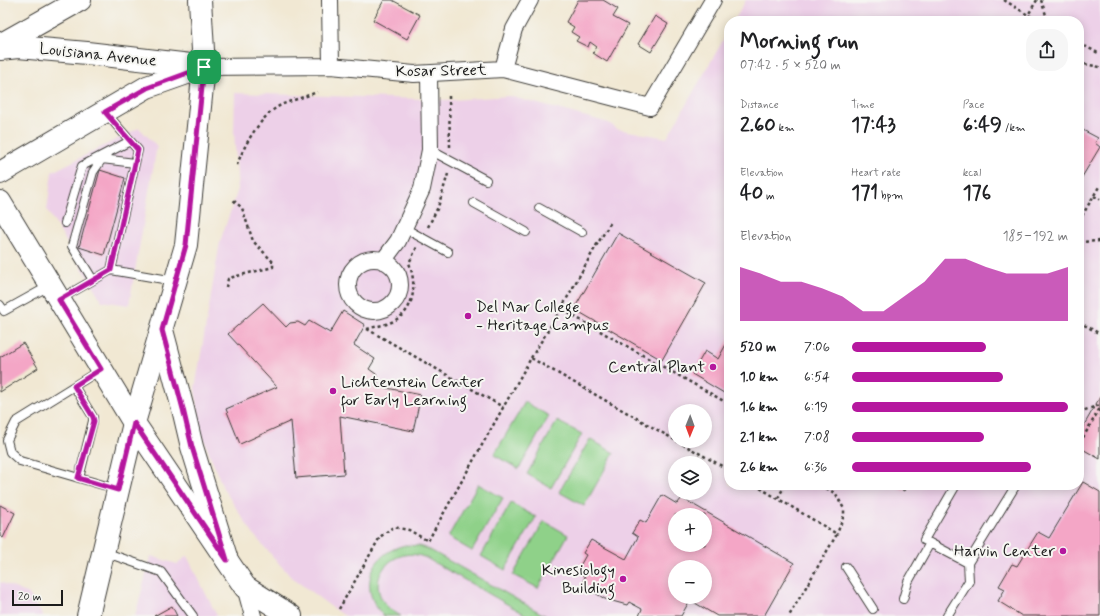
<!DOCTYPE html>
<meta charset="utf-8">
<style>
body{margin:0;font-family:Mynerve,sans-serif;background:#f6f6f6;color:#202124;height:100vh;display:flex;flex-direction:column;font-size:15px;white-space:nowrap}
*{box-sizing:border-box;margin:0}
p{font-size:13px;color:#757577}
.icon{flex:none;width:22px;height:22px;fill:none;stroke:currentColor;stroke-width:2;stroke-linecap:round;stroke-linejoin:round}
.map{position:relative;flex:1;overflow:hidden}
.panel{position:absolute;left:724px;top:16px;width:360px;height:474px;display:flex;flex-direction:column;background:#fff;border-radius:16px;box-shadow:0 2px 10px #0003}
.panel>*{flex:none}
.needle{width:26px;rotate:181deg}
.tools{position:absolute;left:668px;top:404px;display:grid;gap:8px}
.tools a{display:grid;place-items:center;width:44px;height:44px;border-radius:50%;background:#fff;box-shadow:0 2px 10px #0003;font-size:20px}
.scale{position:absolute;left:12px;bottom:10px;width:51px;box-sizing:border-box;padding-left:4px;border:2px solid #1c1c1c;border-top:0;font-size:11px;line-height:14px;white-space:nowrap;color:#1c1c1c;-webkit-text-stroke:3px #f6f6f2;paint-order:stroke}
.pin{position:absolute;display:grid;place-items:center;width:34px;height:34px;color:#fff;margin:-17px;border-radius:8px;box-shadow:0 2px 6px #0006}
.round{display:grid;place-items:center;flex:none;width:42px;height:42px;border-radius:16px;background:#f6f6f6}
.overview{display:flex;align-items:center;justify-content:space-between;height:68px;padding:0 16px}
h1{font-size:22px;font-weight:700;line-height:30px}
.stats{display:grid;grid-template-columns:repeat(3,1fr);gap:6px;height:68px;padding:4px 16px}
.stats div{display:grid;align-content:center}
.stats b{font-size:20px;font-weight:700}
.stats small{font-size:11px;font-weight:400}
.stats p{font-size:11px}
.chart{height:112px;padding:8px 16px}
.chart p{display:flex;justify-content:space-between}
.chart svg{width:100%;height:72px;margin-top:4px;fill:#b5179e;opacity:.7}
ul{padding:0 16px;list-style:none;font-size:13px}
li{display:grid;grid-template-columns:64px 48px 1fr;align-items:center;height:30px}
li i{height:10px;border-radius:5px;background:#b5179e}
.map>svg:first-child{display:block}
.built{fill:#edd0e8;fill-rule:evenodd}
.grass{fill:#8fd189;stroke:#567652}
.building{fill:#f4a6c6;fill-rule:evenodd}
.lines{fill:none;stroke-linecap:round;stroke-linejoin:round}
.lane-casing{stroke:#3c3b37;stroke-width:10}
.street-casing{stroke:#3c3b37;stroke-width:18}
.secondary-casing{stroke:#3c3b37;stroke-width:24}
.primary-casing{stroke:#3c3b37;stroke-width:24}
.path{stroke:#3c3b37;stroke-width:2.5;stroke-dasharray:3 3;stroke-linecap:butt}
.lane{stroke:#fff;stroke-width:8}
.street{stroke:#fff;stroke-width:16}
.secondary{stroke:#fff;stroke-width:22}
.primary{stroke:#fff;stroke-width:22}
.route-casing{stroke:#fff;stroke-width:8}
.route{stroke:#b5179e;stroke-width:5}
.poi-dot{fill:#b5179e;stroke:#f6f6f2;stroke-width:1.5}
.labels{text-anchor:middle;dominant-baseline:central;stroke-width:4;stroke-linejoin:round;paint-order:stroke}
.street-label{font-size:16px;fill:#1c1c1c;stroke:#f6f6f2}
.poi-label{font-size:16px;fill:#1c1c1c;stroke:#f6f6f2;text-anchor:end}
</style>
<div class="map">
<svg width="1100" height="616" viewBox="0 0 1100 616">
<rect width="100%" height="100%" fill="#f6f6f2"/>
<filter id="ink" filterUnits="userSpaceOnUse"><feTurbulence type="fractalNoise" baseFrequency=".025" numOctaves="2"/><feDisplacementMap in="SourceGraphic" scale="8" xChannelSelector="R" yChannelSelector="G"/><feConvolveMatrix kernelMatrix="1 2 1 2 8 2 1 2 1" color-interpolation-filters="sRGB"/></filter>
<filter id="wash" filterUnits="userSpaceOnUse"><feTurbulence type="fractalNoise" baseFrequency=".012" numOctaves="4" result="noise"/><feDisplacementMap in="SourceGraphic" scale="16" xChannelSelector="R" yChannelSelector="G"/><feGaussianBlur stdDeviation="0.9" result="paint"/><feColorMatrix in="noise" values="0 0 0 0 0 0 0 0 0 0 0 0 0 0 0 0 0 1.4 0 .05"/><feComposite in="paint" operator="in"/></filter>
<g filter="url(#wash)">
<rect width="100%" height="100%" fill="#f1e8d3"/>
<path class="built" d="M746 0H1100V616H346L338 612 290 576 253 534 223 488 201 432 195 389 220 242 238 189 234 132 235 93 452 100 509 96 609 123 617 129 667 138 729 30V485H1079V21H734ZM675 411H705V441H675ZM675 463H705V493H675ZM675 515H705V545H675ZM675 567H705V597H675Z
M139 128 157 146 129 305 102 301 47 210 52 172Z
M151 556 177 564 187 556 217 616H135Z
M0 582 29 594 43 616H0Z"/>
<path class="grass" d="M525 402 549 416 519 469 494 455Z
M557 421 582 434 551 488 527 474Z
M590 439 614 453 584 506 559 492Z
M478 484 503 498 472 551 448 537Z
M511 503 536 517 505 570 481 556Z
M544 521 568 535 538 588 513 575Z
M406 545 419 546 430 550 546 616H528L426 558C395 543 363 578 386 605 390 610 396 613 401 616H384C357 590 370 552 406 545Z"/>
<g id="blocks">
<path class="building" d="M384 0H392L420 15 407 39 373 20Z
M578 0H603L618 9 613 17 628 25 607 62 593 53 597 47 590 42 588 47 576 41 579 37 571 32 574 27 566 22Z
M655 16 668 24 651 52 638 44Z
M1079 128 1098 138 1095 143 1100 147 1079 182Z
M100 170 125 178 104 255 79 247Z
M618 233 706 283 662 360 574 309Z
M263 303 286 327 290 323 298 322 305 326 309 321 330 333 343 311 365 325 354 345 375 359 369 369 376 374 378 380 377 386 421 395 413 431 340 416 344 474 296 478 291 421 240 444 226 409 277 387 228 334Z
M729 339V396L692 374 705 351 718 359Z
M23 343 38 368 0 392V357Z
M1100 397V459L1079 447V434Z
M1083 482 1100 492V616H1022L998 601 1005 589 999 586 1012 564 1017 566 1038 532 1049 538Z
M893 485H907L904 491Z
M662 495 677 504 682 498 794 563 764 616H717L690 600 681 616H639L642 609 629 602 627 605 605 599 592 591 583 581 585 577 577 571 586 555 583 553 591 540 626 559 638 537 632 533 640 520 646 523ZM675 515H705V545H675ZM675 567H705V597H675Z
M0 505 15 513 3 538 0 536Z
M172 606 177 616H154Z"/>
</g>
</g>
<g filter="url(#ink)">
<use href="#blocks" fill-opacity="0" stroke="#3c3b37" stroke-width="1"/>
<g class="lines">
<defs>
<path id="lane" d="M430 150 486 180
M474 203 526 232
M539 208 582 232
M65 223 82 166 130 141
M404 228 448 252
M111 270 175 281
M93 280 72 246 93 172 102 159 135 163
M60 299 111 270 138 150 106 113
M0 305 4 311 49 286
M100 370 16 422 7 440 10 452 20 461 117 489
M74 386 93 417V421L79 478
M956 485 924 540 968 563
M104 552 161 572 193 616
M846 567 873 609
M903 599 908 582 930 543
M947 616 969 581 968 563 1016 485"/>
<path id="street" d="M330 0 331 66
M204 67 331 66 414 74 503 69 650 107 713 0
M503 69 514 29 530 0
M348 285a26 26 0 1 1 52 0a26 26 0 1 1-52 0Z
M383 261 398 241 422 189 430 150 429 74
M245 587 253 616"/>
<path id="secondary" d="M0 45 80 0
M0 49 18 47 87 53 199 66
M0 173 147 87 204 67
M0 202 134 423 245 587 291 616"/>
<path id="primary" d="M162 330 183 409 192 447 227 560
M88 616 134 423 186 245 204 67 200 0"/>
</defs>
<use href="#lane" class="lane-casing"/>
<use href="#street" class="street-casing"/>
<use href="#secondary" class="secondary-casing"/>
<use href="#primary" class="primary-casing"/>
<path class="path" d="M1004 0 1028 15 1025 21
M1037 0 1028 15 1039 21
M1041 0 1048 21
M1079 43 1100 54
M1079 63 1100 67
M449 96 450 147
M237 165C244 145 261 115 281 105 292 100 305 97 317 92
M1094 196 1100 200
M1079 221 1100 185
M428 227 438 207 448 174
M1079 242 1100 241
M226 287 228 279 233 277 273 267V262L253 241 242 208 232 199
M561 309 596 246 611 222
M1079 322 1100 334
M367 329C376 326 389 325 397 319 416 308 416 281 409 263L417 247
M367 329 503 407
M531 358 561 309 729 404
M1079 412 1100 405
M1079 440 1081 441 1100 408
M677 441 729 470
M755 485 837 534 789 616
M821 485 836 494 844 509V515L837 534
M778 498 785 485
M339 609 380 537 393 527 409 530 428 541 531 358 675 440"/>
<use href="#lane" class="lane"/>
<use href="#street" class="street"/>
<use href="#secondary" class="secondary"/>
<use href="#primary" class="primary"/>
</g>
</g>
<g class="lines" filter="url(#ink)">
<defs>
<path id="route" d="M204 67 186 245 162 330 183 409 192 447 227 560 134 423 118 490 78 478 94 421 93 417 74 386 101 369 59 300 111 270 138 150 105 112 147 88Z"/>
</defs>
<use href="#route" class="route-casing"/>
<use href="#route" class="route"/>
</g>
<g class="poi-dot">
<circle cx="468" cy="316" r="4"/>
<circle cx="713" cy="367" r="4"/>
<circle cx="333" cy="391" r="4"/>
<circle cx="1063" cy="551" r="4"/>
<circle cx="623" cy="579" r="4"/>
</g>
<g class="labels">
<g class="street-label">
<text transform="translate(98 55) rotate(6)">Louisiana Avenue</text>
<text transform="translate(441 71) rotate(-1)">Kosar Street</text>
</g>
<g class="poi-label">
<text x="476" y="307" text-anchor="start">Del Mar College<tspan x="476" dy="18">- Heritage Campus</tspan></text>
<text x="705" y="367">Central Plant</text>
<text x="341" y="382" text-anchor="start">Lichtenstein Center<tspan x="341" dy="18">for Early Learning</tspan></text>
<text x="1055" y="551">Harvin Center</text>
<text x="615" y="570">Kinesiology<tspan x="615" dy="18">Building</tspan></text>
</g>
</g>
</svg>
<div class="tools">
<a><svg class="needle" viewBox="-14 -14 28 28"><path d="M0-13l5 13h-10z" fill="#e53935"/><path d="M0 13l5-13h-10z" fill="#757577"/></svg></a>
<a><svg class="icon" aria-label="layers" viewBox="0 0 24 24"><path d="M12 4l9 5-9 5-9-5zM3 14l9 5 9-5"/></svg></a>
<a>+</a>
<a>−</a>
</div>
<div class="scale">20 m</div>
<div class="pin" style="left:204px;top:67px;background:#1e9e55"><svg class="icon" aria-label="arrive" viewBox="0 0 24 24"><path d="M6 21V4h12l-3 4 3 4H6"/></svg></div>
<section class="panel">
<div class="overview"><div><h1>Morning run</h1><p>07:42 · 5 × 520 m</p></div><a class="round"><svg class="icon" aria-label="share" viewBox="0 0 24 24"><path d="M12 15V3M7 8l5-5 5 5M5 13v7h14v-7"/></svg></a></div>
<div class="stats">
<div><p>Distance</p><b>2.60<small> km</small></b></div>
<div><p>Time</p><b>17:43</b></div>
<div><p>Pace</p><b>6:49<small> /km</small></b></div>
</div>
<div class="stats">
<div><p>Elevation</p><b>40<small> m</small></b></div>
<div><p>Heart rate</p><b>171<small> bpm</small></b></div>
<div><p>kcal</p><b>176</b></div>
</div>
<div class="chart"><p><span>Elevation</span>185–192 m</p>
<svg viewBox="0 0 160 44" preserveAspectRatio="none"><path d="M0 44V11L10 15L20 20L30 20L40 24L50 29L60 38L70 38L80 29L90 20L100 6L110 6L120 11L130 15L140 15L150 15L160 11V44z"/></svg>
</div>
<ul>
<li><b>520 m</b>7:06<i style="width:62%"></i></li>
<li><b>1.0 km</b>6:54<i style="width:70%"></i></li>
<li><b>1.6 km</b>6:19<i style="width:100%"></i></li>
<li><b>2.1 km</b>7:08<i style="width:61%"></i></li>
<li><b>2.6 km</b>6:36<i style="width:83%"></i></li>
</ul>
</section>
</div>
